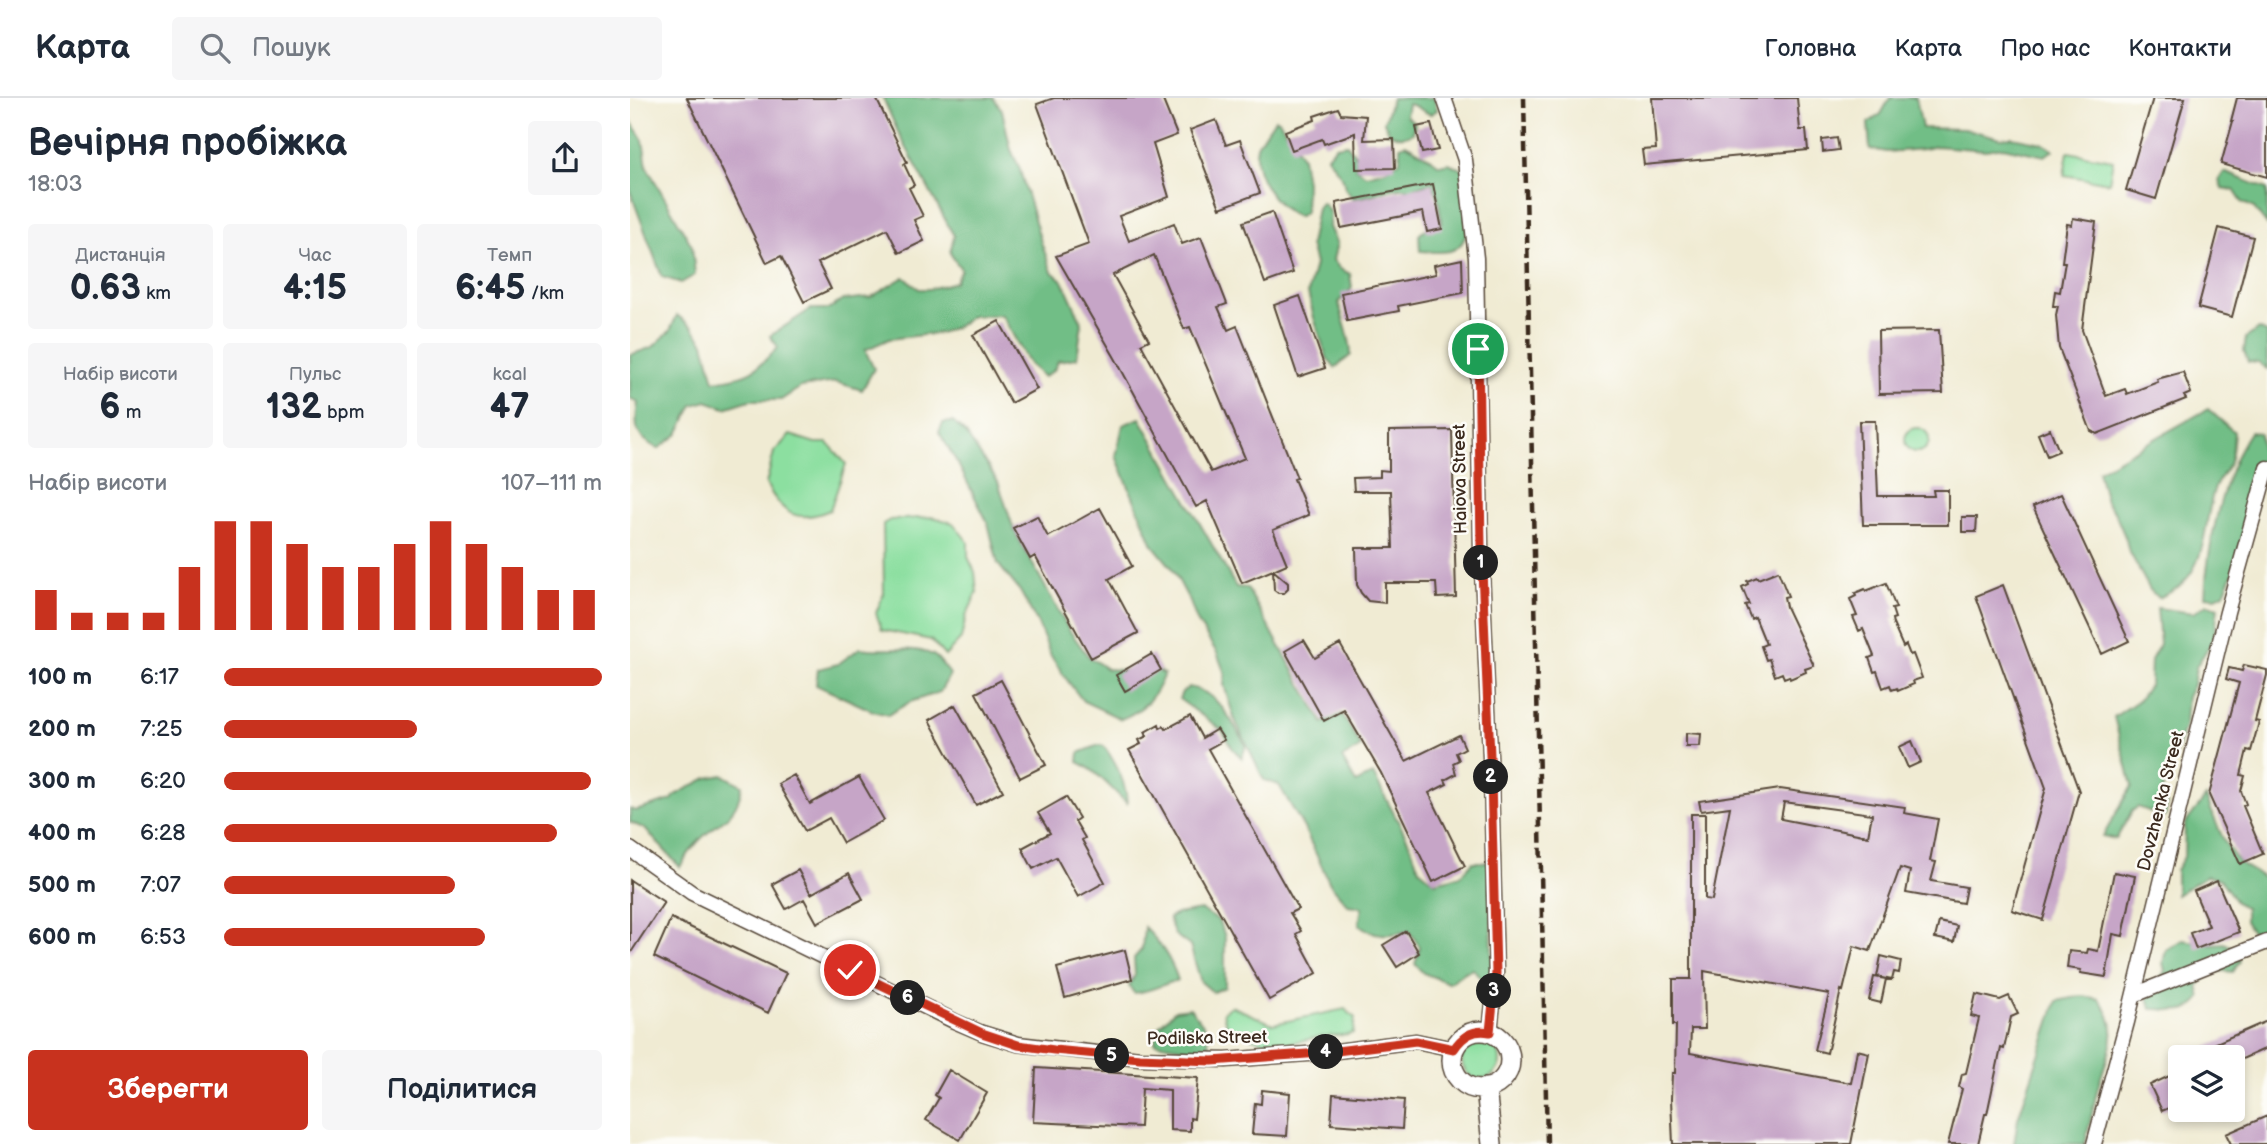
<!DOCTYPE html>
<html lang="uk">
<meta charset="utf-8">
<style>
body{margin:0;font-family:"Balsamiq Sans",sans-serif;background:#f6f6f7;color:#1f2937;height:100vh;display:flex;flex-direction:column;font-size:26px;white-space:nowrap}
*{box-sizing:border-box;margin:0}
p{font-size:23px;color:#747a83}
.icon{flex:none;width:38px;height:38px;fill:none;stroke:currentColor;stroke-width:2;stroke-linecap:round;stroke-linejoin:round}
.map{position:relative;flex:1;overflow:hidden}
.sheet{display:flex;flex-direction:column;background:#fff;width:630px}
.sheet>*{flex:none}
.fabs{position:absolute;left:1538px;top:947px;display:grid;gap:14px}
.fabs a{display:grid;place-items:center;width:77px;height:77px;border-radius:7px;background:#fff;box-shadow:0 4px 10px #0003;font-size:35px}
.pin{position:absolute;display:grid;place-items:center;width:60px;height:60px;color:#fff;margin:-30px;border:4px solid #fff;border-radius:50%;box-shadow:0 2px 7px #0007}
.km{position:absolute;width:35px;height:35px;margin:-18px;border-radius:50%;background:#222;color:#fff;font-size:19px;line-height:35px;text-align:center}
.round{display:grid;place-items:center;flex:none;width:74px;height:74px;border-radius:7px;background:#f6f6f7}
.overview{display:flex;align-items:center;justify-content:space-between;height:119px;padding:0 28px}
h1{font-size:38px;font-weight:800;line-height:52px}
.stats{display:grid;grid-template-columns:repeat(3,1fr);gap:10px;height:119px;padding:7px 28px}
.stats div{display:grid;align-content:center;border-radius:7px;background:#f6f6f7;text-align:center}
.stats b{font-size:35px;font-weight:800}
.stats small{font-size:19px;font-weight:400}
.stats p{font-size:19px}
.chart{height:196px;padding:14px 28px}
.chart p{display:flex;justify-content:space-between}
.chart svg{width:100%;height:126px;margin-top:7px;stroke:#c8321e;stroke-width:6}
.primary-button{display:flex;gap:14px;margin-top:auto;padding:14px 28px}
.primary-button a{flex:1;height:80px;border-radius:7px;background:#c8321e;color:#fff;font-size:28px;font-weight:800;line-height:80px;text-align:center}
.primary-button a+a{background:#f6f6f7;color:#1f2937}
ul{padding:0 28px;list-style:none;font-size:23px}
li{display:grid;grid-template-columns:112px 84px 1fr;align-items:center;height:52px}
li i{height:18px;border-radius:9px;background:#c8321e}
header{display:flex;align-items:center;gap:42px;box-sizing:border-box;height:98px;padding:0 35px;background:#fff;border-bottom:2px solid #e0e1e3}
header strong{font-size:33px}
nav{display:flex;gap:38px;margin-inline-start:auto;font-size:24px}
.search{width:490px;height:63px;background:#f6f6f7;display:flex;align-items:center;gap:18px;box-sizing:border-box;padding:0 24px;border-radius:7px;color:#747a83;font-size:26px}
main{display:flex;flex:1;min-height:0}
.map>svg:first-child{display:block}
.green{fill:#8cdfa0;stroke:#64845f;stroke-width:2}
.forest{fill:#71be86;stroke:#567452;stroke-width:2}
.building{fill:#c6a5c7;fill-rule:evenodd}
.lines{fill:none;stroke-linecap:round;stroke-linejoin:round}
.street-casing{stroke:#564739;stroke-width:17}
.secondary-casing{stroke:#564739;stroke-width:22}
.street{stroke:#fff;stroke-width:14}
.secondary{stroke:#fff;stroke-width:19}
.rail{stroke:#3b2a1e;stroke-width:4.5;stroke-dasharray:10 5;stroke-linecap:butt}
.route-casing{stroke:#fff;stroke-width:14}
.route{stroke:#c8321e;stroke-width:9}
.labels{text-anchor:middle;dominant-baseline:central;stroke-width:5;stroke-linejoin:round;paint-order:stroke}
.street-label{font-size:18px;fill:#3b2a1e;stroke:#fdfcf7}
</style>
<header>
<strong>Карта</strong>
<div class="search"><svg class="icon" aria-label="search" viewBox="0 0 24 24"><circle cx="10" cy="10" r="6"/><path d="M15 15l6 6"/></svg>Пошук</div>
<nav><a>Головна</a><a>Карта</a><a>Про нас</a><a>Контакти</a></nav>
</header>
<main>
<section class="sheet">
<div class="overview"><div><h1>Вечірня пробіжка</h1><p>18:03</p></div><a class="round"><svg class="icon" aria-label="share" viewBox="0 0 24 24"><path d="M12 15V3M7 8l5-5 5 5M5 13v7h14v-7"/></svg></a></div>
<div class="stats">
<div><p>Дистанція</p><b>0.63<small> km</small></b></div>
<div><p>Час</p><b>4:15</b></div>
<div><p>Темп</p><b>6:45<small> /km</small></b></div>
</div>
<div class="stats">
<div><p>Набір висоти</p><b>6<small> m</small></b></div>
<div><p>Пульс</p><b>132<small> bpm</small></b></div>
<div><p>kcal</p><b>47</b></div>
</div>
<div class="chart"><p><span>Набір висоти</span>107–111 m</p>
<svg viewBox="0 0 160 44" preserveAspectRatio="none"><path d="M5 44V30M15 44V38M25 44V38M35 44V38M45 44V22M55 44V6M65 44V6M75 44V14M85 44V22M95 44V22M105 44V14M115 44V6M125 44V14M135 44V22M145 44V30M155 44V30"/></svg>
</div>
<ul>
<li><b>100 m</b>6:17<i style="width:100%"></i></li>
<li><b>200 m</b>7:25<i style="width:51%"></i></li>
<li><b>300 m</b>6:20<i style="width:97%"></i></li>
<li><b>400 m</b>6:28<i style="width:88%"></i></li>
<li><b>500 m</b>7:07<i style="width:61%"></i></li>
<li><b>600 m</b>6:53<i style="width:69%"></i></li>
</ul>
<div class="primary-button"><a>Зберегти</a><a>Поділитися</a></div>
</section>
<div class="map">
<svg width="1637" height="1046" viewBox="0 0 1637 1046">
<rect width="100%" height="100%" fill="#fdfcf7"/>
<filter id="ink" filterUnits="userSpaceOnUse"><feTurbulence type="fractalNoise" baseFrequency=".0143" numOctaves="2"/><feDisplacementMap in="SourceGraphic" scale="14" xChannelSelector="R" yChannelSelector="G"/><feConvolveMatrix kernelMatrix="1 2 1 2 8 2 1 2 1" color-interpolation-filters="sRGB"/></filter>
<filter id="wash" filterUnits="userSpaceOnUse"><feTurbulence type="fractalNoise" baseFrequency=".00686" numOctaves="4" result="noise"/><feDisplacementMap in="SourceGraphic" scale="28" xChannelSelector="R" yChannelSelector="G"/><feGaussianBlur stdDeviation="1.57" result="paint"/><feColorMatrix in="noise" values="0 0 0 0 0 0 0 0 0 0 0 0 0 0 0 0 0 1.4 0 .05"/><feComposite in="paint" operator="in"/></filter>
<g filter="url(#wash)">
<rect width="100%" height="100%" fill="#f0ebd3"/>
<path class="green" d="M1438 54 1483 62 1479 85 1434 77Z
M1275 342a12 12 0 1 1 24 0a12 12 0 1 1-24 0Z
M160 337 185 345H198L216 366 200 412C167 426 153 417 136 386L144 354Z
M303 419 323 425 338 444V459L345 474 347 495 336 518 331 541 315 558 301 542 252 532 246 515 254 495 253 426 260 422Z
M601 908 643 926 715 911 725 920 723 935C713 939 706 936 696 938 678 940 661 947 642 945 626 944 611 934 596 927L593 914Z
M832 962a19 19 0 1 1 38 0a19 19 0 1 1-38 0Z"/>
<path class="forest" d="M253 0H363L372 12 381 52 389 69 411 144 422 174 433 183 452 225 447 260 428 263 424 272 414 279 399 266 372 217 342 218 326 229 310 235 259 241 235 252 244 271 232 292 206 284 171 289 151 302H120L95 310 77 303 63 307 48 336 28 351C5 338 4 330 8 305L0 300V257L23 249 40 233 47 217 62 229 74 245 84 283C119 278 124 275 148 249L140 238 181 211H199L213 202 241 199 274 179 289 191H300L325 184 331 171 320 155 324 138 268 34Z
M762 0H804L807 12 801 16C792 14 787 7 778 6L776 18 785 25 783 35C775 40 767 39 759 35L754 24Z
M1260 0H1286L1292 30 1335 31 1371 40 1382 39 1412 45 1423 52 1415 58 1373 49 1356 52 1306 48 1294 51 1257 54 1240 51 1238 25 1251 16Z
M645 21 649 22 672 59 676 84 675 114 668 119C645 109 621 75 627 48 628 43 641 28 645 21Z
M0 22 13 42 17 69 62 148 65 177 51 185 32 179 0 93Z
M717 46 727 59 726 70 736 77 756 72 770 63V48L775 46C782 49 804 62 809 67L819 65 837 74C838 93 845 135 828 149 818 157 801 153 790 153L789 137 796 131 812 126 807 95 802 85C793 85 788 90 780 91 776 91 772 89 769 90 751 92 743 99 723 100L715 90 713 81 697 58 706 48Z
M1594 74 1637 91V127L1624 110 1612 104 1604 92 1592 90 1589 82Z
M691 105 694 106 700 115 699 129 707 146 703 162 710 171 720 176 722 190 709 204C712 223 721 238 721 257L705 270 697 260 684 220 678 195 685 166 680 147 687 110Z
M1629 231 1637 235V271L1628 265 1618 264 1614 253 1616 240Z
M1578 311 1604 334C1603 344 1603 357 1599 366 1594 376 1585 385 1583 395 1572 437 1577 482 1528 500L1520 492 1498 451 1496 441 1485 415 1476 404 1468 373Z
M510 320 606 489 617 490 693 625 712 616 731 649 712 660 726 685 743 676 780 746 789 771 805 784 830 778 843 764H861L862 872 854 884 843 871 834 874 819 885 793 875 785 866 790 849 779 833C761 837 744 840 729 826L732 809 718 807 700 786 674 730 649 687 634 682 604 620 594 587 595 576 587 555 567 523 560 504 542 470 523 447 486 358 493 327Z
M323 324 336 336 368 384 384 432 439 532 458 558 477 571 502 573 519 568 534 576C525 599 514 612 491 621L453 603 437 582 421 558 408 526 390 493 368 466 358 425 328 366 309 334 313 325Z
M1620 334 1630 335 1632 360 1624 378 1621 402 1603 475 1594 495 1586 499 1575 498C1577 450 1593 374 1620 334Z
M1577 506 1588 510 1584 540 1566 569 1563 587 1557 599 1555 627 1532 694 1537 708 1535 719 1508 709 1502 713 1486 741 1473 738 1502 688 1484 619 1509 602 1520 586 1521 562 1530 546 1527 510 1563 515Z
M230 550C251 554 289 546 306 559 311 564 316 571 320 576L310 594 280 604 258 617 243 613 186 587 188 571 208 566Z
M559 589C589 594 601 623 616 647L612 660 603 651 592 632 549 601 552 594Z
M469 647 474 648C486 665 496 684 497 705 481 691 468 673 448 664L449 655Z
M93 677 112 687C108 721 85 724 66 746 60 753 55 761 50 769L15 731 0 724V711L5 713 42 702 45 697 77 680Z
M1576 699C1585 721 1592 745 1609 764 1615 770 1629 775 1637 783V835L1625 839 1615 823V810L1606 804 1590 781 1576 778 1546 797V772L1554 759 1555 726Z
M571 812 588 822 595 838V889L583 894 571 884 560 848 544 836 539 820 547 816Z
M514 829C530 844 541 861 548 882 533 886 519 894 504 895L499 888 505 877 504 860 512 851Z
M1552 842 1580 846 1594 845 1608 852 1610 863 1603 874C1586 871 1578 874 1568 888L1571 900C1555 920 1544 910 1521 911L1518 899 1535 873 1533 865 1536 852Z
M1452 898 1469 901C1496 934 1475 959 1467 993 1463 1011 1459 1028 1455 1046H1384L1388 1020 1427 903Z
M560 910 577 932 579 948 569 952 525 945 527 930 545 912Z"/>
<g id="blocks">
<path class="building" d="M57 0H246L277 64 274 66 284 87 279 90 293 118 284 122 294 143 269 155 257 131 188 165 201 191 174 204 151 158 137 165Z
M424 0H532L547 37 523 46 539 99 489 118 499 143 544 125 552 146 571 139 597 206 588 209 598 232 607 228 667 380 664 381 679 417 643 432 657 466 643 472 658 485V491L654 495H648L644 492 643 472 612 485 577 403 566 409 485 260 426 158 459 146 407 6ZM524 157 554 231 560 229 615 360 581 374 511 246 519 242 483 177Z
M1022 0H1167L1170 32H1176L1178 52 1014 67 1012 52 1026 51Z
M1523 0H1555L1526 101 1496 92Z
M1607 0H1637V79L1591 66 1603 23H1601Z
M708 10 711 16 736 18 734 42 764 41 765 70 726 71 725 35 694 46 692 41 662 52 655 33 685 22 684 18Z
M586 22 596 47 610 42 630 95 590 110 560 32Z
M801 26 808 52 792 55 786 29Z
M1207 40 1209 52 1193 54 1192 42Z
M803 86 812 131 797 134 793 114 711 130 706 105Z
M642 114 663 175 635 185 613 124Z
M1443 120 1466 124 1452 232 1476 298 1495 291 1497 296 1528 284 1527 281 1553 274 1561 295 1554 298 1556 301 1467 336 1461 333 1429 250 1426 217 1428 208H1423L1425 193 1430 194 1435 164H1432L1437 126 1442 127Z
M1589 130 1623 139 1602 219 1568 210Z
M832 161 833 195 768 208 769 213 717 223 711 195 806 176 804 167Z
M670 198 695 270 668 279 644 207Z
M369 223 407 291 381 305 343 237Z
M1309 232 1313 295 1249 296 1248 233Z
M1229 323H1245L1248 398H1304L1303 392H1318V427H1233Z
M1420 331 1429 353 1417 358 1408 336Z
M822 332 826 499 807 500 806 485H755V505L738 503 731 495 727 487 726 450H763L761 393H724L723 380 750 379V372L759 373V333Z
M1431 396 1499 543 1472 556 1403 409Z
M470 410 502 468 479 481 508 535 461 560 405 458 400 461 383 430 407 418 418 439Z
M1332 419H1347L1346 434H1332Z
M1148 473 1158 498 1154 499 1156 509 1184 568 1175 571 1176 574 1160 581 1159 578 1154 580 1152 575 1145 578 1139 561 1136 562 1131 548 1136 546 1125 519 1121 521 1115 507 1119 506 1112 489 1118 486 1117 483 1127 479 1128 481Z
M1256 485 1266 510 1262 511 1265 520 1262 521 1263 526 1273 549 1276 547 1280 557 1283 556 1292 580 1283 583 1284 586 1268 593 1267 590 1262 592 1260 587 1253 590 1247 573 1244 574 1239 560 1244 558 1233 531 1229 533 1223 519 1227 518 1220 501 1226 498 1225 495 1235 491 1236 493Z
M1373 487 1449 693 1413 822 1382 812 1416 690 1346 498Z
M674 542 685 560 710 546 776 663 829 637 835 650 826 655 829 662 823 665 826 676 815 682 817 686 799 695 835 768 803 784 751 675 714 612 694 623 655 553Z
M522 556 531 572 495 593 486 577Z
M1614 567 1637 572V577L1625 623 1629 624 1621 653 1617 652 1611 677 1615 678 1611 693 1616 706 1613 708 1633 756 1610 766 1579 697 1609 585 1596 581 1599 570 1612 573Z
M371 582 416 667 390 680 346 595Z
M325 607 373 693 346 707 299 622Z
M560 618 572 640 587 631 594 642 578 651 668 811 660 815 671 833 666 836 687 875 639 902 499 652 511 646 509 642 517 638 515 634 529 626 530 630 534 628 536 631Z
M1056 635 1071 636 1070 648H1056Z
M1282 643 1291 664 1278 670 1269 649Z
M164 677 180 706 229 679 254 722 213 745 199 720 175 733 148 686Z
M1150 691 1275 709 1274 715 1308 721 1300 763 1306 764 1301 783 1336 789 1333 805 1276 795 1280 773 1270 770 1240 853 1224 848 1213 893 1211 892 1197 955 1185 952 1199 896 1074 873 1075 931H1061L1060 955 1221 985 1227 952 1239 955 1221 1046H1043L1041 1001 1042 975H1045L1046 927H1043V881H1061V716H1075V801L1082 802 1100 709 1071 713 1069 703ZM1154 704 1242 716 1238 738 1151 721Z
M436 699 449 720 445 723 455 740 452 742 475 784 448 799 426 759 403 771 392 750 420 735 408 715Z
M168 772 181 796 219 775 233 801 187 825 174 801 156 811 142 786Z
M1484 774 1505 778 1493 838 1483 836 1476 879 1450 875 1451 872 1437 870 1439 853 1457 855 1458 851 1468 853Z
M0 782 34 804 0 856Z
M1587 783 1609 834 1566 851 1560 835 1579 828 1564 793Z
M41 820 156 875 138 915 24 859Z
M1309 824 1327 828 1324 844 1305 840Z
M776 833 789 855 767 869 753 847Z
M495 852 502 881 435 900 427 870Z
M1251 858 1271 863 1269 875 1264 874 1262 882 1247 879Z
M1244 879 1256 881 1251 905 1239 902Z
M1346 896 1370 902 1379 898 1388 916 1381 919 1374 951 1371 950 1357 1016H1355L1348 1046H1318L1332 991 1329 989 1332 976 1336 975 1349 920 1341 918Z
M1637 923V950L1603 965V959H1554Z
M406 970 568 980 564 1021 560 1020V1033L540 1032V992L512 990 510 1029 403 1024Z
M319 972 357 995 330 1042 296 1022 309 1000 305 997Z
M1550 973V1005L1532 1013 1520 987Z
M632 992 660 995 657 1038 622 1036 625 1005 631 1006Z
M703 996 774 1002 772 1031 701 1026Z
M1637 1018V1046H1601L1596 1036Z"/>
</g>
</g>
<g filter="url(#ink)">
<use href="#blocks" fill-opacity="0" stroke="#564739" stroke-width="2"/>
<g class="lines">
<defs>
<path id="street" d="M814 0 835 62 846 160 851 449 861 681 866 875 860 934
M0 751 62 795 324 923 352 935 388 946 510 960 596 962 691 955 786 943 824 951
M1504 897 1637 844
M1464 1046 1497 924 1597 514 1637 370"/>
<path id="secondary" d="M822 962a29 29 0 1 1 58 0a29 29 0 1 1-58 0Z
M856 990 862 1046"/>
</defs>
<use href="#street" class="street-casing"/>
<use href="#secondary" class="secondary-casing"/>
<use href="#street" class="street"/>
<use href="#secondary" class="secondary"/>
<path class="rail" d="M894 0 917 1046"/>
</g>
</g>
<g class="lines" filter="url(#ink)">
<defs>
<path id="route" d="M220 872 352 935 388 947 424 952 510 960 582 963 691 955 786 943 824 951C833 937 844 931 860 934L866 875 861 681 851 449 848 251"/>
</defs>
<use href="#route" class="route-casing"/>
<use href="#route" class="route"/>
</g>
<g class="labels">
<g class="street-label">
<text transform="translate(830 381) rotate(-91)">Haiova Street</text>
<text transform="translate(1531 703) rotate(-76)">Dovzhenka Street</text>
<text transform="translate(577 940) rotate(-1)">Podilska Street</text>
</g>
</g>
</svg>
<div class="fabs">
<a><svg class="icon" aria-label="layers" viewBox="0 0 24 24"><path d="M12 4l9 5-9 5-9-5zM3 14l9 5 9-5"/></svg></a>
</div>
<div class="pin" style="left:848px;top:251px;background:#1e9e55"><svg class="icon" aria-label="arrive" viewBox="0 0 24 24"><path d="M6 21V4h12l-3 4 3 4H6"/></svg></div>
<div class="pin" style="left:220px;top:872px;background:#d93025"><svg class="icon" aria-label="check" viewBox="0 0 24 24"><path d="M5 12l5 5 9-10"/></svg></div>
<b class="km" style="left:851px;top:465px">1</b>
<b class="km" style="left:861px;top:679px">2</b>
<b class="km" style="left:864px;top:893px">3</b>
<b class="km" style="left:696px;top:954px">4</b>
<b class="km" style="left:482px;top:958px">5</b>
<b class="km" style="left:278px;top:900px">6</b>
</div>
</main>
